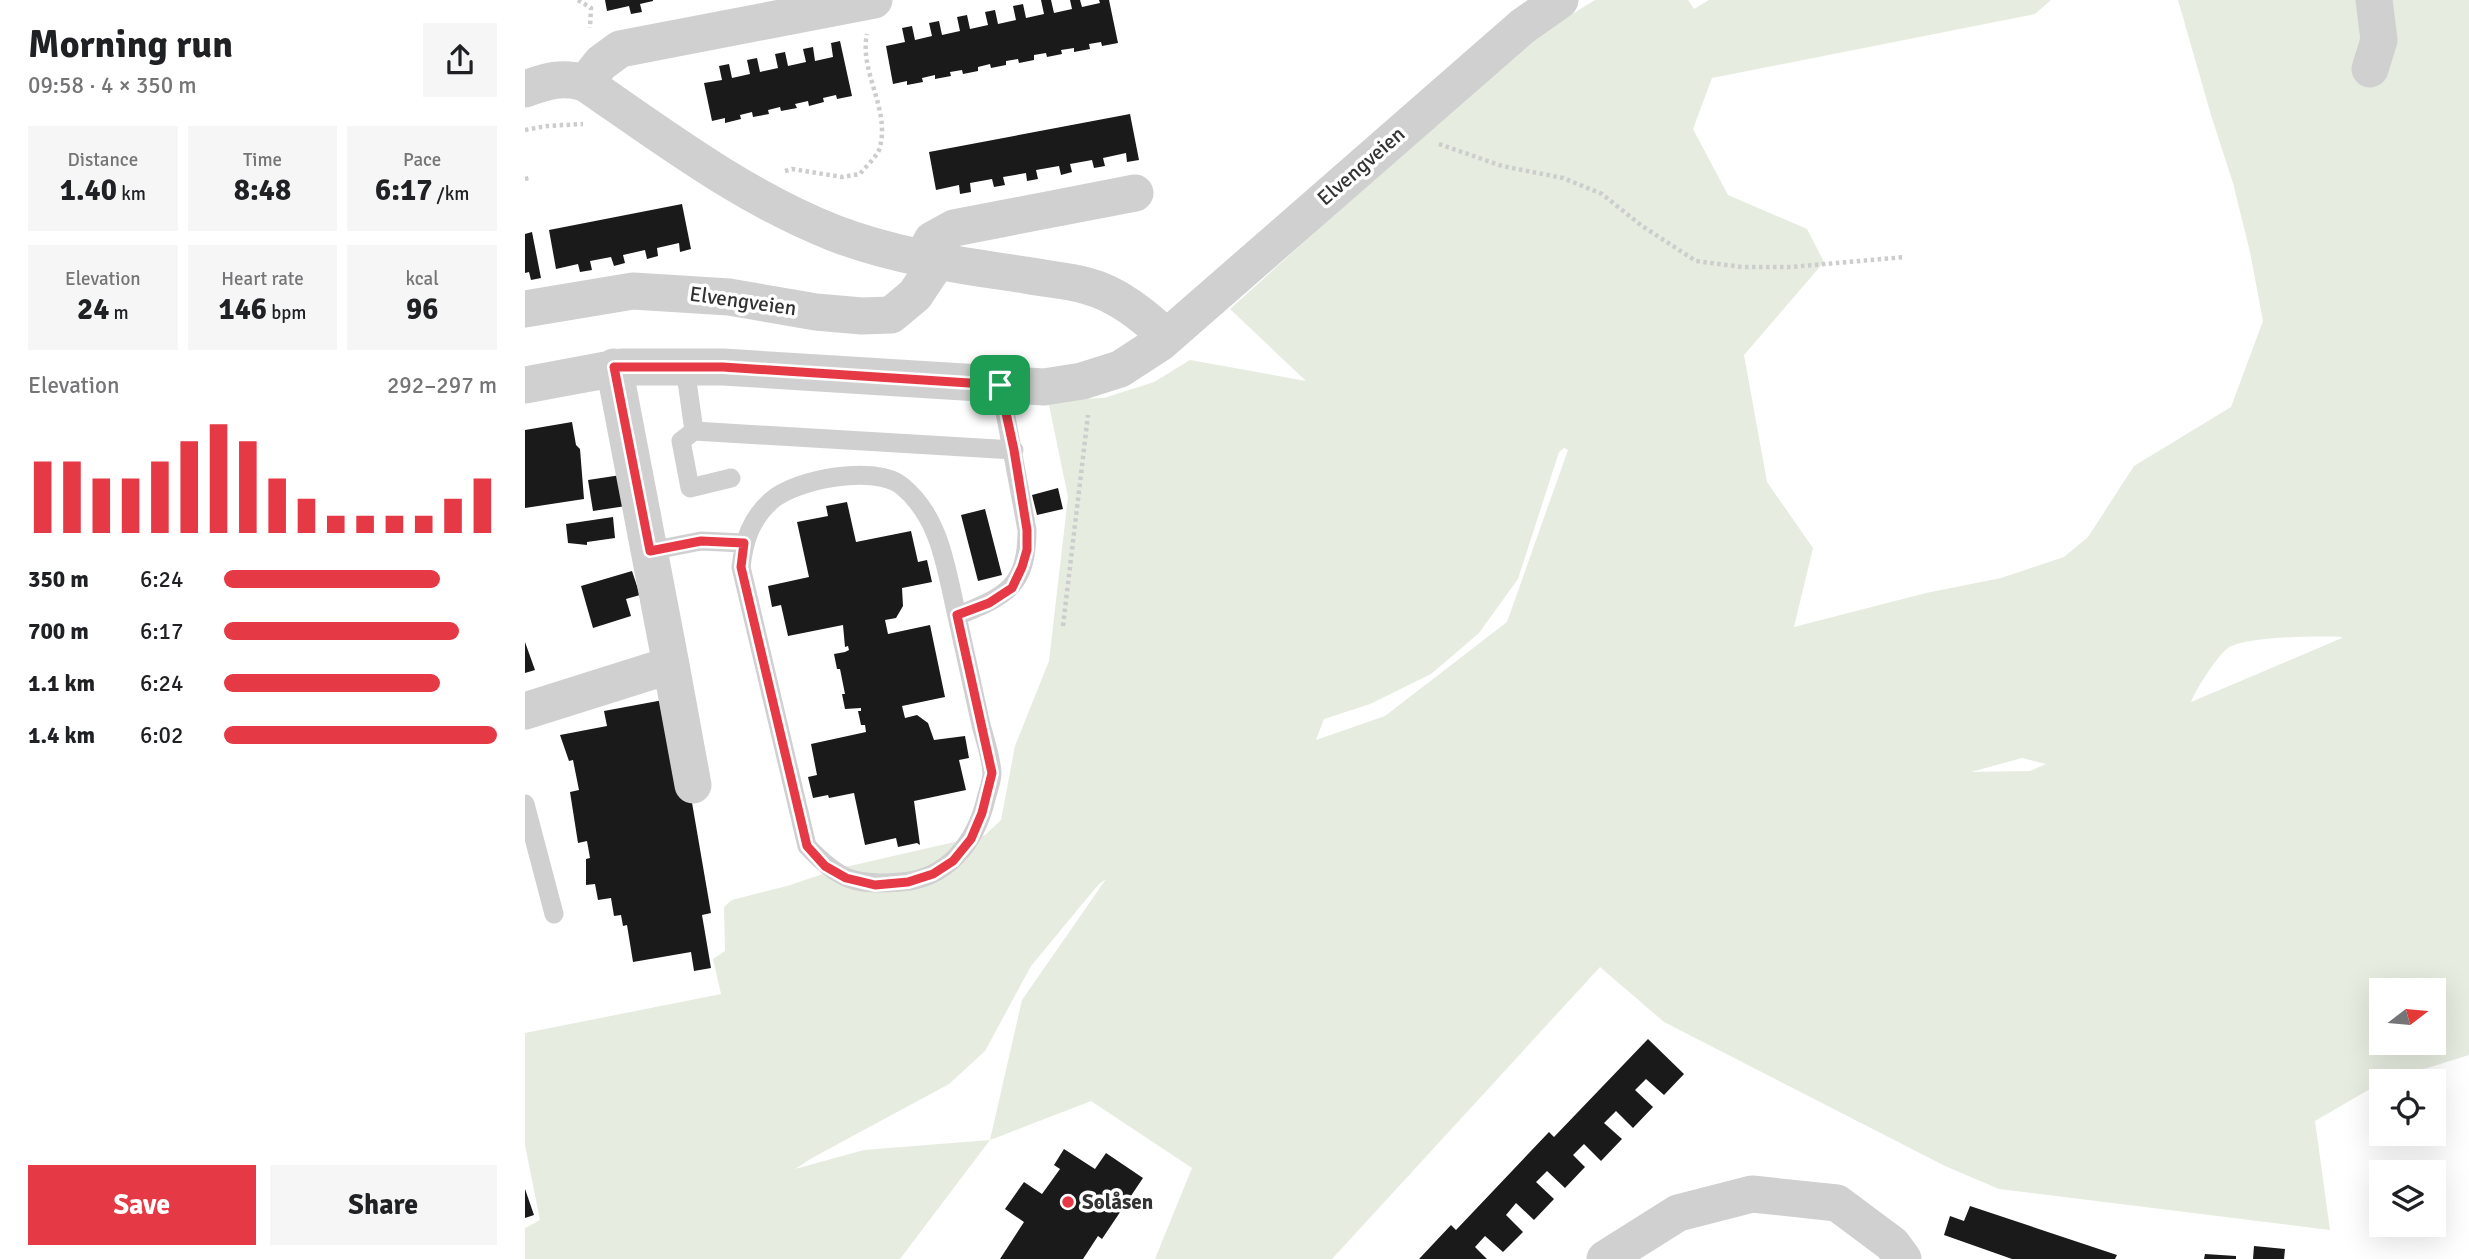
<!DOCTYPE html>
<meta charset="utf-8">
<style>
body{margin:0;font-family:Signika,sans-serif;background:#f6f6f6;color:#202124;height:100vh;display:flex;flex-direction:column;font-size:26px;white-space:nowrap}
*{box-sizing:border-box;margin:0}
p{font-size:23px;color:#757577}
.icon{flex:none;width:38px;height:38px;fill:none;stroke:currentColor;stroke-width:2;stroke-linecap:round;stroke-linejoin:round}
.map{position:relative;flex:1;overflow:hidden}
.sheet{display:flex;flex-direction:column;background:#fff;width:525px}
.sheet>*{flex:none}
.needle{width:46px;rotate:74deg}
.buttons{position:absolute;left:1844px;top:978px;display:grid;gap:14px}
.buttons a{display:grid;place-items:center;width:77px;height:77px;border-radius:0px;background:#fff;box-shadow:0 7px 28px #0002;font-size:35px}
.pin{position:absolute;display:grid;place-items:center;width:60px;height:60px;color:#fff;margin:-30px;border-radius:14px;box-shadow:0 4px 10px #0006}
.round{display:grid;place-items:center;flex:none;width:74px;height:74px;border-radius:0px;background:#f6f6f6}
.headline{display:flex;align-items:center;justify-content:space-between;height:119px;padding:0 28px}
h1{font-size:38px;font-weight:700;line-height:52px}
.stats{display:grid;grid-template-columns:repeat(3,1fr);gap:10px;height:119px;padding:7px 28px}
.stats div{display:grid;align-content:center;border-radius:0px;background:#f6f6f6;text-align:center}
.stats b{font-size:30px;font-weight:700}
.stats small{font-size:19px;font-weight:400}
.stats p{font-size:19px}
.chart{height:196px;padding:14px 28px}
.chart p{display:flex;justify-content:space-between}
.chart svg{width:100%;height:126px;margin-top:7px;stroke:#e63946;stroke-width:6}
.action{display:flex;gap:14px;margin-top:auto;padding:14px 28px}
.action a{flex:1;height:80px;border-radius:0px;background:#e63946;color:#fff;font-size:28px;font-weight:700;line-height:80px;text-align:center}
.action a+a{background:#f6f6f6;color:#202124}
ul{padding:0 28px;list-style:none;font-size:23px}
li{display:grid;grid-template-columns:112px 84px 1fr;align-items:center;height:52px}
li i{height:18px;border-radius:9px;background:#e63946}
main{display:flex;flex:1;min-height:0}
.map>svg:first-child{display:block}
.green{fill:#e6ecdf;fill-rule:evenodd}
.building{fill:#1a1a1a}
.lines{fill:none;stroke-linecap:round;stroke-linejoin:round}
.path{stroke:#cdcdcd;stroke-width:4.5;stroke-dasharray:3.5 3.5;stroke-linecap:butt}
.service{stroke:#d0d0d0;stroke-width:19}
.minor{stroke:#d0d0d0;stroke-width:37}
.route-casing{stroke:#fff;stroke-width:14}
.route{stroke:#e63946;stroke-width:9}
.poi-dot{fill:#e63946;stroke:#fff;stroke-width:2.5}
.labels{text-anchor:middle;dominant-baseline:central;stroke-width:7;stroke-linejoin:round;paint-order:stroke}
.street-label{font-size:21px;fill:#333;stroke:#fff}
.poi-label{font-size:21px;font-weight:bold;fill:#333;stroke:#fff;text-anchor:start}
</style>
<main>
<section class="sheet">
<div class="headline"><div><h1>Morning run</h1><p>09:58 · 4 × 350 m</p></div><a class="round"><svg class="icon" aria-label="share" viewBox="0 0 24 24"><path d="M12 15V3M7 8l5-5 5 5M5 13v7h14v-7"/></svg></a></div>
<div class="stats">
<div><p>Distance</p><b>1.40<small> km</small></b></div>
<div><p>Time</p><b>8:48</b></div>
<div><p>Pace</p><b>6:17<small> /km</small></b></div>
</div>
<div class="stats">
<div><p>Elevation</p><b>24<small> m</small></b></div>
<div><p>Heart rate</p><b>146<small> bpm</small></b></div>
<div><p>kcal</p><b>96</b></div>
</div>
<div class="chart"><p><span>Elevation</span>292–297 m</p>
<svg viewBox="0 0 160 44" preserveAspectRatio="none"><path d="M5 44V19M15 44V19M25 44V25M35 44V25M45 44V19M55 44V12M65 44V6M75 44V12M85 44V25M95 44V32M105 44V38M115 44V38M125 44V38M135 44V38M145 44V32M155 44V25"/></svg>
</div>
<ul>
<li><b>350 m</b>6:24<i style="width:79%"></i></li>
<li><b>700 m</b>6:17<i style="width:86%"></i></li>
<li><b>1.1 km</b>6:24<i style="width:79%"></i></li>
<li><b>1.4 km</b>6:02<i style="width:100%"></i></li>
</ul>
<div class="action"><a>Save</a><a>Share</a></div>
</section>
<div class="map">
<svg width="1944" height="1259" viewBox="0 0 1944 1259">
<rect width="100%" height="100%" fill="#fff"/>
<path class="green" d="M1070 0H1163L1169 9 1184 0H1526L1510 14 1187 78 1168 129 1203 195 1282 229 1299 262 1219 355 1242 482 1288 548 1269 627 1401 593 1476 578 1539 557 1563 537 1609 466 1706 407 1738 321 1725 252 1708 183 1686 115 1653 0H1944V1055L1857 1082 1790 1121 1805 1230 1474 1189 1420 1166 1139 1022 1075 967 807 1259H630L667 1168 566 1101 465 1140 375 1259H0V1228L15 1220 0 1145V1033L196 994 188 959 200 951 199 907 207 900 262 886 316 868 460 835 476 820 490 746 524 661 543 497 523 400 579 398 629 382 665 360 781 381 705 309 994 47ZM1039 448 1043 450 982 622 860 716 791 740 799 719 845 704 906 674 954 633 993 579 1034 452ZM1817 637V638L1666 702C1671 689 1692 656 1703 648 1721 636 1794 636 1817 637ZM1497 758 1521 764 1505 771 1446 772ZM581 879 497 1000 465 1140 339 1150 270 1169 287 1158 424 1084 460 1051 506 966 573 885ZM1857 990H1909V1043H1857Z"/>
<path class="building" d="M80 0H128V1L115 4 117 12 106 14 104 6 82 11Z
M516 0H526L529 13 547 9 545 0H555L557 7 575 3 574 0H584L593 43 577 46 576 42 564 44 565 49 549 52V48L536 50 537 54 522 57 521 53 509 55V60L494 63 493 59 481 61V65L466 68 465 64 453 67V71L438 74 437 70 425 72 426 76 410 79V75L397 78 398 82 382 85V81L368 84 361 46 380 42 377 28 387 26 390 40 407 36 404 23 414 21 417 35 435 31 432 17 442 15 445 29 463 25 460 12 470 10 473 24 491 20 488 6 498 4 501 18 519 14Z
M315 41 327 96 312 99 311 95 298 98 299 102 284 106 283 101 270 104 272 108 256 111 255 107 243 110 244 114 228 117 227 112 215 115 216 119 200 123V118L187 121 179 83 197 80 194 66 204 64 207 78 225 74 222 60 232 58 235 72 253 68 250 54 260 52 263 66 281 62 278 49 288 47 290 61 308 57 306 43Z
M605 114 614 160 602 162 601 153 578 158 580 166 569 168 567 160 545 164 547 172 536 175 534 166 511 170 513 179 502 181 501 173 478 177 480 185 469 187 467 179 445 183 446 192 435 194 434 185 411 190 404 152Z
M157 204 166 249 155 252 154 243 132 248 133 256 122 259 120 250 98 255 100 263 89 266 86 257 65 261 67 270 55 272 53 264 31 269 24 230Z
M7 232 16 278 6 280 4 272 0 273V234Z
M47 422 51 445 55 449 59 499 0 508V430Z
M96 475 101 506 68 511 63 480Z
M533 488 538 509 512 515 507 495Z
M322 502 331 542 386 531 393 562 402 560 407 582 377 588 378 606 371 618 360 620 363 634 405 625 420 697 377 706 380 718 392 715 403 723 409 740 440 736 444 758 434 760 441 790 389 801 395 845 392 843 373 847 371 838 340 845 329 793 304 798 303 795 288 798 283 777 292 775 286 744 341 732 340 725H336L333 711H336V708L320 709 317 694H320L315 669H312L309 654 320 652 324 650 323 646 320 647 318 625 263 636 256 605 247 607 243 586 284 577 272 522 303 516 301 506Z
M460 509 477 575 453 581 436 515Z
M88 517 90 538 62 542V545L43 543 41 524Z
M107 571 115 595 101 599 106 616 68 628 56 586Z
M0 642 10 670 0 673Z
M149 698 186 913 177 915 186 968 169 971 166 952 108 962 102 925 98 926 96 915 89 916 86 898 73 900 70 884 61 885V859L65 858 62 841 53 843 45 792 54 790 48 760 44 761 35 735 82 726 79 711Z
M1123 1039 1159 1074 1139 1095 1121 1079 1110 1090 1128 1107 1108 1128 1091 1111 1079 1123 1097 1139 1076 1161 1059 1144 1048 1155 1060 1167 1040 1188 1022 1171 1011 1182 1029 1199 1009 1220 991 1203 981 1215 998 1232 978 1252 960 1236 950 1247 962 1259H894L926 1225 931 1230 1024 1132 1029 1137Z
M539 1149 570 1169 581 1153 618 1178 577 1239 573 1236 558 1259H475L499 1222 480 1209 499 1182 517 1194 535 1169 529 1165Z
M0 1189 9 1215 0 1218Z
M1445 1206 1592 1255 1590 1259H1487L1419 1235 1425 1216 1439 1221Z
M1729 1246 1760 1249 1759 1259H1728Z
M1680 1254 1711 1256V1259H1679Z"/>
<g class="lines">
<path class="path" d="M53 0 66 8 65 28
M0 130 22 126 58 124
M914 144 977 166 1038 178 1077 194 1117 226 1171 261 1217 267H1266L1380 257
M260 171 267 169 317 177 335 174C341 166 353 156 355 147 365 108 334 72 342 34
M0 179 4 178
M538 626 563 415"/>
<path class="service" d="M160 367 169 431 489 450
M169 431 156 441 165 488 206 478
M125 551 176 541 219 543
M432 616C421 569 416 518 377 486 351 464 270 479 246 501 226 519 219 540 216 567L282 846C314 880 330 886 376 882 423 879 451 841 461 799 463 791 467 781 467 773 466 757 460 740 456 725 448 689 440 652 432 616 480 596 502 588 502 530L475 385
M0 804 29 914"/>
<path class="minor" d="M1845 69 1854 40 1849 0
M60 83 76 63 95 49 349 0
M0 89C22 81 37 76 60 83 140 138 218 197 309 233 371 257 435 265 500 275 520 279 542 280 562 286 593 294 619 316 642 337
M397 259 407 240 429 228 610 193
M0 309 108 291 204 297 291 312 337 316 366 315 390 295 412 262
M0 385 97 367H198L519 387 557 381 595 369 635 343 998 26 1035 0
M146 665 168 785
M0 711 146 665 89 367
M1080 1259 1153 1213 1227 1194 1312 1203 1367 1244 1378 1259"/>
</g>
<g class="lines">
<defs>
<path id="route" d="M89 367H198L475 385 489 450 502 530V550L497 567 487 588 464 603 432 615 467 773 457 813 446 839 428 861 408 874 383 882 350 885 321 878 300 866 282 846 216 567 219 543 176 541 125 551Z"/>
</defs>
<use href="#route" class="route-casing"/>
<use href="#route" class="route"/>
</g>
<circle class="poi-dot" cx="543" cy="1202" r="7"/>
<g class="labels">
<g class="street-label">
<text transform="translate(836 166) rotate(-41)">Elvengveien</text>
<text transform="translate(218 301) rotate(8)">Elvengveien</text>
</g>
<g class="poi-label">
<text x="557" y="1202">Solåsen</text>
</g>
</g>
</svg>
<div class="buttons">
<a><svg class="needle" viewBox="-14 -14 28 28"><path d="M0-13l5 13h-10z" fill="#e53935"/><path d="M0 13l5-13h-10z" fill="#757577"/></svg></a>
<a><svg class="icon" aria-label="locate" viewBox="0 0 24 24"><circle cx="12" cy="12" r="6"/><path d="M12 2v4M12 18v4M2 12h4M18 12h4"/></svg></a>
<a><svg class="icon" aria-label="layers" viewBox="0 0 24 24"><path d="M12 4l9 5-9 5-9-5zM3 14l9 5 9-5"/></svg></a>
</div>
<div class="pin" style="left:475px;top:385px;background:#1e9e55"><svg class="icon" aria-label="arrive" viewBox="0 0 24 24"><path d="M6 21V4h12l-3 4 3 4H6"/></svg></div>
</div>
</main>
